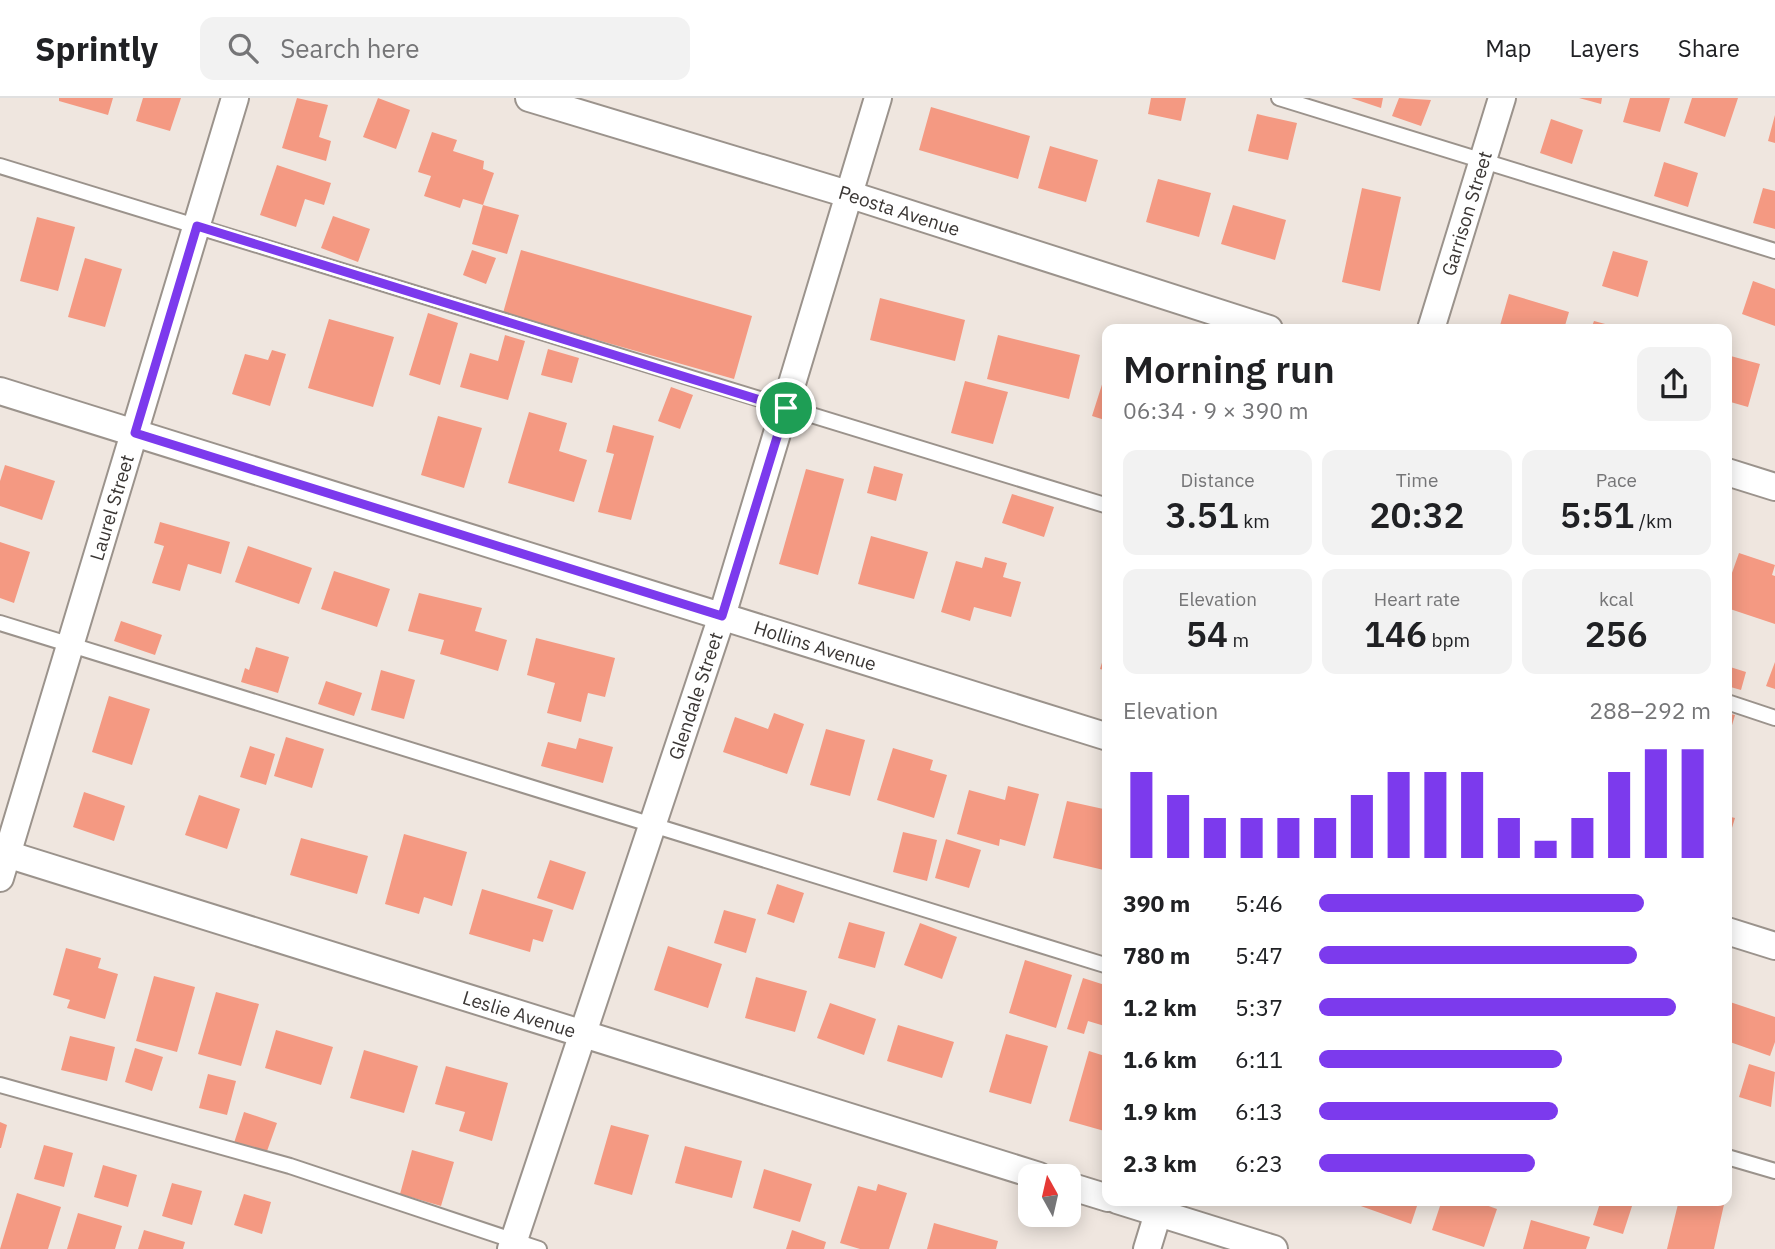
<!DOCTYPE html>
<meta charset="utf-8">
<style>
body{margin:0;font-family:"IBM Plex Sans",sans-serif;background:#f2f2f2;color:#202124;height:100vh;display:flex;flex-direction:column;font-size:26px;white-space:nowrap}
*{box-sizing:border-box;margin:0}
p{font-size:23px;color:#757577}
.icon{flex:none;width:38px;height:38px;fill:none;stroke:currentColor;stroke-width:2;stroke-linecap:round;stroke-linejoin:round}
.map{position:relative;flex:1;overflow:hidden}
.side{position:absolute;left:1102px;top:226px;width:630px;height:882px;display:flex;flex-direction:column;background:#fff;border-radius:14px;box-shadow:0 4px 18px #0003}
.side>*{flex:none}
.needle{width:46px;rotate:352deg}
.controls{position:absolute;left:1018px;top:1066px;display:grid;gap:14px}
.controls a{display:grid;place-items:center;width:63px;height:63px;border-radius:14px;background:#fff;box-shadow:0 4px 18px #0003;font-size:35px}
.pin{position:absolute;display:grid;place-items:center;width:60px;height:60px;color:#fff;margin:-30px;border:4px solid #fff;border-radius:50%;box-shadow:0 2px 7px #0007}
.round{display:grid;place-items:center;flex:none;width:74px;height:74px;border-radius:14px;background:#f2f2f2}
.overview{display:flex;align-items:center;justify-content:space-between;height:119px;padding:0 21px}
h1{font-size:38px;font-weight:600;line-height:52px}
.metrics{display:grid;grid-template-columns:repeat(3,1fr);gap:10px;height:119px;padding:7px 21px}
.metrics div{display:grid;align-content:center;border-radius:14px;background:#f2f2f2;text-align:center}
.metrics b{font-size:35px;font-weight:600}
.metrics small{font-size:19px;font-weight:400}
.metrics p{font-size:19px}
.chart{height:196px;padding:14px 21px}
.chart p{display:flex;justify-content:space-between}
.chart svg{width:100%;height:126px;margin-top:7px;stroke:#7c3aed;stroke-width:6}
ul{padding:0 21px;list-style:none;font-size:23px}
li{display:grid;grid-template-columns:112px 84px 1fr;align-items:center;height:52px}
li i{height:18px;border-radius:9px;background:#7c3aed}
header{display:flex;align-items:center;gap:42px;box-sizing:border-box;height:98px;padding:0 35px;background:#fff;border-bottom:2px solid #e0e0e0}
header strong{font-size:33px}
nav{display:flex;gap:38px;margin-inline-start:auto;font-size:24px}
.search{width:490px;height:63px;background:#f2f2f2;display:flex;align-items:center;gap:18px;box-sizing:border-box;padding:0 24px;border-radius:14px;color:#757577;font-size:26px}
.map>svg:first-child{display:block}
.building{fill:#f49982}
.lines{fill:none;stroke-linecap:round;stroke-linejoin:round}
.service-casing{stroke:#9b938c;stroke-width:18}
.minor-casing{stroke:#9b938c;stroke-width:30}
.service{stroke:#fff;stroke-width:14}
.minor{stroke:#fff;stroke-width:26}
.route-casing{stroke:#fff;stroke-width:14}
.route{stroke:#7c3aed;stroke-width:9}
.labels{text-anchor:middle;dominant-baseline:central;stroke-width:5;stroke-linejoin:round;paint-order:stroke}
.street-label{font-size:19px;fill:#3a3634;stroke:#efe6df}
</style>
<header>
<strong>Sprintly</strong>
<div class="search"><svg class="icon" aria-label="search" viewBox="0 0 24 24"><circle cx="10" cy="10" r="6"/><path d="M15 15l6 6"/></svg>Search here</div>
<nav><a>Map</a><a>Layers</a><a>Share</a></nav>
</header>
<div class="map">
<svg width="1775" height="1151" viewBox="0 0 1775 1151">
<rect width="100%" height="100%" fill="#efe6df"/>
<path class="building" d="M59 0H113L108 17 59 3Z
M143 0H181L170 33 136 23Z
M297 0 328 7 319 39 331 43 326 63 282 50Z
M378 0 410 12 396 51 363 39Z
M1151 0H1186L1181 23 1148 16Z
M1351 0H1383L1381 10Z
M1399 0 1431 2 1421 28 1392 18Z
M1579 0H1602L1601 6Z
M1630 0H1670L1660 34 1623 24Z
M1692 0H1738L1725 39 1684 25Z
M931 9 1030 38 1018 81 919 52Z
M1257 16 1297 25 1288 62 1248 53Z
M1775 17V45L1768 43Z
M1551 21 1583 32 1572 66 1540 55Z
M432 34 457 42 453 53 484 63 483 71 494 75 483 107 463 101 460 110 424 98 431 78 418 74Z
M1050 48 1098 62 1086 104 1038 90Z
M1664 64 1698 75 1688 109 1654 98Z
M277 67 331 85 324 107 305 101 296 129 260 117Z
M1158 81 1211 95 1199 139 1146 124Z
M1362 90 1401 99 1380 193 1342 184Z
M1763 90 1775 93V131L1753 125Z
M483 107 519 117 507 156 472 146Z
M1233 107 1286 122 1275 162 1221 146Z
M333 118 370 131 358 164 321 150Z
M37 119 75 129 58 193 20 183Z
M472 152 496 160 486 186 463 177Z
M521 152 752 218 734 281 503 215Z
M1613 153 1648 163 1638 199 1602 188Z
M85 160 122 171 105 229 68 219Z
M1753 183 1775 191V228L1742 216Z
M1509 196 1569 214 1564 231H1499Z
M880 200 965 222 955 263 870 242Z
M428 215 458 225 440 287 409 277Z
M329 221 394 239 373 309 308 290Z
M1594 223 1620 230V231H1591Z
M505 237 525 243 508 302 460 289 470 255 498 263Z
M998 237 1080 257 1069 301 987 281Z
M548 251 579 260 572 285 541 277Z
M272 252 286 256 270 308 232 296 245 256 268 262Z
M1727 257 1760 266 1748 309 1727 303Z
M1105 277 1108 278V323L1092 318Z
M965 283 1008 294 993 346 951 335Z
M671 289 693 297 680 331 658 323Z
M529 314 567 325 559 353 587 362 574 404 508 385Z
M438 318 482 330 464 390 421 377Z
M613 327 654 338 631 422 598 414 614 356 606 354Z
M5 367 55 383 42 422 0 408V383Z
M874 368 903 376 896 403 867 395Z
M806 371 844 381 818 477 779 466Z
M1012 396 1054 409 1044 439 1002 425Z
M160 424 230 444 221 476 188 466 180 493 152 485 164 448 154 445Z
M871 438 928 454 914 501 858 486Z
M0 444 30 454 14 505 0 500Z
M248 448 312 470 299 506 235 484Z
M1739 455 1775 467 1772 477 1775 478V526L1727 510V489Z
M985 459 1007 465 1003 479 1021 484 1011 519 974 509 970 523 941 514 956 463 982 470Z
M334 473 390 491 377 529 321 511Z
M419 495 482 510 475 533 507 542 498 573 440 556 444 542 408 533Z
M121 523 162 537 155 557 114 543Z
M536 540 615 560 605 599 588 595 581 624 547 615 555 585 527 577Z
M1108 545V573L1100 571Z
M256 549 289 559 278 595 241 584 245 570 249 572Z
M1775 564V591L1766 588Z
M1727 568 1746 574 1741 592 1727 588Z
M381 572 415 582 404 621 371 612Z
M326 583 362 595 354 618 318 606Z
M109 598 150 611 132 667 92 654Z
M774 615 804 626 787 676 723 654 735 619 768 631Z
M1727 615 1735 617 1728 641H1727Z
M826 631 865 642 850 698 810 687Z
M286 639 324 651 312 690 274 678Z
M579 640 613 649 603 685 541 668 548 644 576 651Z
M250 648 275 656 266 687 240 679Z
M893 650 933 662 930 672 947 677 934 720 877 702Z
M1008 688 1039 696 1025 748 1000 741 999 748 957 736 969 692 1005 702Z
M84 694 125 708 114 743 73 729Z
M199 697 240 711 227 751 185 737Z
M1067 703 1108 712V773L1053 760Z
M1727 718 1735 720 1728 743 1727 742Z
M903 734 937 742 927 783 893 774Z
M404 736 467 754 452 808 424 799 419 816 385 806Z
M301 740 368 758 357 796 290 777Z
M946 741 981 752 969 790 935 780Z
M550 762 586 774 573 812 537 800Z
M777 786 804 795 794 825 767 816Z
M482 791 553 812 543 844 533 841 530 854 469 836Z
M724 812 756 821 746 855 714 845Z
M849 824 885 834 875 870 838 860Z
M920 825 957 839 942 881 904 867Z
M668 848 722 866 708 910 654 892Z
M66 850 101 860 98 870 118 876 105 921 67 910 70 902 53 897Z
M1025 862 1072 877 1056 930 1009 915Z
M154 878 195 889 177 954 136 943Z
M756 879 807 893 795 934 745 920Z
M1083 880 1108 888V929L1088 923 1084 936 1067 931Z
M216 894 259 906 241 968 198 956Z
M1727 903 1775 919V944L1770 958 1727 943Z
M830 905 876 921 864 957 817 940Z
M898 927 954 944 942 980 887 963Z
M276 932 333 949 321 987 265 970Z
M1006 936 1048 948 1031 1006 989 994Z
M70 938 115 949 107 983 61 972Z
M135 950 163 959 152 993 125 984Z
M364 952 418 968 404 1015 350 1000Z
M1089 953 1108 959V1034L1069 1023Z
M1749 966 1775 974 1771 1009 1739 999Z
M446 968 508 985 492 1043 459 1033 465 1014 435 1006Z
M208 976 236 983 227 1017 199 1010Z
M244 1014 277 1025 266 1056 234 1045Z
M0 1024 7 1027 1 1050H0Z
M611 1027 649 1037 632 1097 594 1086Z
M44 1047 73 1055 64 1089 34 1081Z
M685 1048 742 1063 732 1100 675 1085Z
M412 1052 454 1064 441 1108 400 1096Z
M103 1067 137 1077 128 1109 94 1099Z
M764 1071 812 1086 800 1124 753 1110Z
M172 1085 202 1093 192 1127 162 1118Z
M878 1086 907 1095 889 1151H860L840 1145 858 1088 876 1093Z
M17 1095 61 1109 48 1151H0Z
M244 1096 271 1104 262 1136 234 1127Z
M1344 1102H1419L1411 1126Z
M1442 1102H1472L1497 1111 1484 1149 1432 1132Z
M1601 1102 1633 1105 1623 1136 1593 1127Z
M1679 1102H1725L1714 1151H1667Z
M78 1115 122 1128 115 1151H67Z
M1531 1122 1590 1139 1586 1151H1523Z
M934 1125 998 1143 996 1151H927Z
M144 1132 185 1144 183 1151H138Z
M792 1132 826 1144 824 1151H786Z"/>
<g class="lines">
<defs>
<path id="service" d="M1279 0 1775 153
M0 68 1108 408
M0 525 1108 868
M1727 604 1775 620
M0 987 290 1068 539 1151
M1727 1059 1775 1073"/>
<g id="minor">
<path id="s1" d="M529 0 851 97 1269 231"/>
<path id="s2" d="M1431 231 1502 0"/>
<path id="s3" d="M0 293 1108 639"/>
<path d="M1727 374 1775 389"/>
<path id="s4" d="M0 754 1039 1078"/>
<path id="s5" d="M0 780 235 0"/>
<path d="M1727 833 1775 848"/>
<path d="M1069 1088 1108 1100"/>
<path d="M1117 1102 1274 1151"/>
<path id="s6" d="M511 1151 722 518 878 0"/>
<path d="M1147 1151 1162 1102"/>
</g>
</defs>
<use href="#service" class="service-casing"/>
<use href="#minor" class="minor-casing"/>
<use href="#service" class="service"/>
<use href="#minor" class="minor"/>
</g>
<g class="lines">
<defs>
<path id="route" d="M197 128 786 310 722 518 135 335Z"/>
</defs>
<use href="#route" class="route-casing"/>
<use href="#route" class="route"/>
</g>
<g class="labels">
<g class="street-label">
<text stroke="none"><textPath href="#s1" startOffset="387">Peosta Avenue</textPath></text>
<text stroke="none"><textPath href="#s2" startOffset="121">Garrison Street</textPath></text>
<text stroke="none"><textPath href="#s5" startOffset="387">Laurel Street</textPath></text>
<text stroke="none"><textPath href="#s3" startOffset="854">Hollins Avenue</textPath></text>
<text stroke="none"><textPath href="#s6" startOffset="583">Glendale Street</textPath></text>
<text stroke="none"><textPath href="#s4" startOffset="544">Leslie Avenue</textPath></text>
</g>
</g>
</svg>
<div class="controls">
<a><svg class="needle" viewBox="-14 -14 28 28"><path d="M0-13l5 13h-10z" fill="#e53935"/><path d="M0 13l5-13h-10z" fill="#757577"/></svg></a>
</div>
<div class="pin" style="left:786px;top:310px;background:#1e9e55"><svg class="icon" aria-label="arrive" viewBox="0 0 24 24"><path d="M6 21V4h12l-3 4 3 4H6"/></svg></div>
<section class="side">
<div class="overview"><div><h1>Morning run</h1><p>06:34 · 9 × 390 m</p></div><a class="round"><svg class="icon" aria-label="share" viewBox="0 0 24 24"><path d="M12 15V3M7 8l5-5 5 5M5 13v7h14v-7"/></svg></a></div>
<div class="metrics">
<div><p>Distance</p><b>3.51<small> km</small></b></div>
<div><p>Time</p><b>20:32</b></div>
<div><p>Pace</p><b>5:51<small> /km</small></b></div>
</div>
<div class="metrics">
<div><p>Elevation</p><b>54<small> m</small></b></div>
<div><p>Heart rate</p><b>146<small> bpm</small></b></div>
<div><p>kcal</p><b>256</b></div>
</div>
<div class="chart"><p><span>Elevation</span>288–292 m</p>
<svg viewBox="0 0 160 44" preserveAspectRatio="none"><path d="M5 44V14M15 44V22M25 44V30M35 44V30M45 44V30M55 44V30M65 44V22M75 44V14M85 44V14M95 44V14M105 44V30M115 44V38M125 44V30M135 44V14M145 44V6M155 44V6"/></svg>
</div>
<ul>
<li><b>390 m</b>5:46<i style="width:83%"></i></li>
<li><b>780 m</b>5:47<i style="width:81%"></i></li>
<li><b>1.2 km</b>5:37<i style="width:91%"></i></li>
<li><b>1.6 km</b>6:11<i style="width:62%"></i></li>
<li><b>1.9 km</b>6:13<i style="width:61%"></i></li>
<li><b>2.3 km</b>6:23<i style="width:55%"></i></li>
</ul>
</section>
</div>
